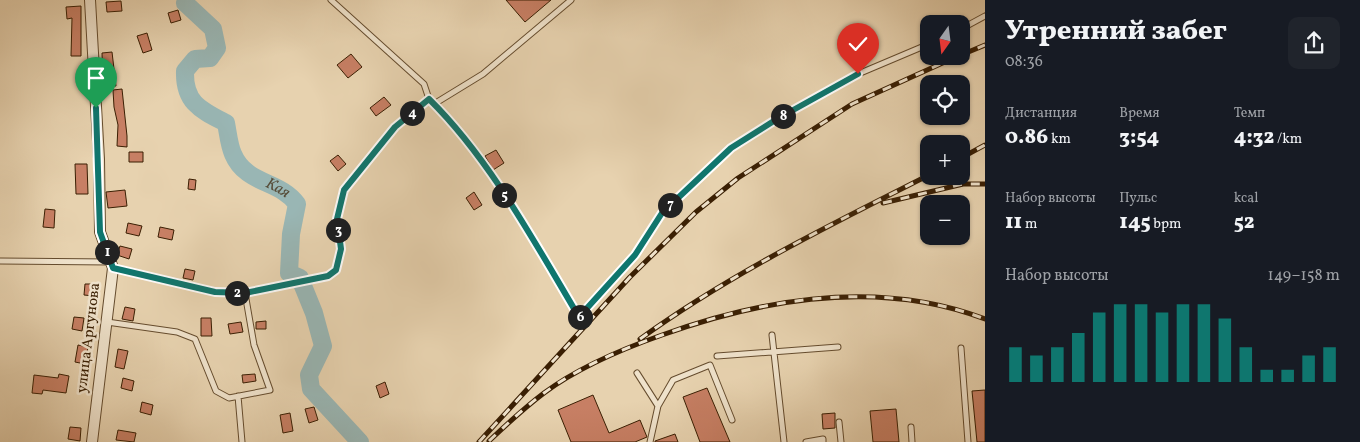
<!DOCTYPE html>
<html lang="ru">
<meta charset="utf-8">
<style>
body{margin:0;font-family:Vollkorn,serif;background:#20242c;color:#f1f3f6;height:100vh;display:flex;flex-direction:column;font-size:19px;white-space:nowrap}
*{box-sizing:border-box;margin:0}
p{font-size:16px;color:#9ea1a6}
.icon{flex:none;width:28px;height:28px;fill:none;stroke:currentColor;stroke-width:2;stroke-linecap:round;stroke-linejoin:round}
.map{position:relative;flex:1;overflow:hidden}
.side{display:flex;flex-direction:column;background:#171b24;width:375px}
.side>*{flex:none}
.needle{width:32px;rotate:194deg}
.tools{position:absolute;left:920px;top:15px;display:grid;gap:10px}
.tools a{display:grid;place-items:center;width:50px;height:50px;border-radius:10px;background:#171b24;box-shadow:0 1px 4px #0004;font-size:25px}
.pin{position:absolute;display:grid;place-items:center;width:42px;height:42px;color:#fff;margin:-51px -21px;border-radius:50% 50% 50% 0;rotate:-45deg;box-shadow:0 0 5px #0007}
.pin .icon{rotate:45deg}
.km{position:absolute;width:25px;height:25px;margin:-12px;border-radius:50%;background:#222;color:#fff;font-size:14px;line-height:25px;text-align:center}
.round{display:grid;place-items:center;flex:none;width:52px;height:52px;border-radius:10px;background:#20242c}
.overview{display:flex;align-items:center;justify-content:space-between;height:85px;padding:0 20px}
h1{font-size:28px;font-weight:800;line-height:38px}
.metrics{display:grid;grid-template-columns:repeat(3,1fr);gap:8px;height:85px;padding:5px 20px}
.metrics div{display:grid;align-content:center}
.metrics b{font-size:21px;font-weight:800}
.metrics small{font-size:14px;font-weight:400}
.metrics p{font-size:14px}
.chart{height:140px;padding:10px 20px}
.chart p{display:flex;justify-content:space-between}
.chart svg{width:100%;height:90px;margin-top:5px;stroke:#0f766e;stroke-width:6}
main{display:flex;flex:1;min-height:0}
.map>svg:first-child{display:block}
.lines{fill:none;stroke-linecap:round;stroke-linejoin:round}
.river{stroke:#99b6b4;stroke-width:18}
.building{fill:#c77f64;stroke:#3a1f03}
.service-casing{stroke:#654c2e;stroke-width:7}
.minor-casing{stroke:#654c2e;stroke-width:12}
.service{stroke:#efe2cb;stroke-width:5}
.minor{stroke:#efe2cb;stroke-width:10}
.rail-casing{stroke:#3a1f03;stroke-width:5}
.rail{stroke:#efe2cb;stroke-width:3;stroke-dasharray:9;stroke-linecap:butt}
.route-casing{stroke:#fff;stroke-width:10}
.route{stroke:#0f766e;stroke-width:6}
.labels{text-anchor:middle;dominant-baseline:central;stroke-width:5;stroke-linejoin:round;paint-order:stroke}
.street-label{font-size:15px;fill:#3a1f03;stroke:#efe2cb}
.water-label{font-size:16px;font-style:italic;fill:#564c38;stroke:#efe2cb}
</style>
<main>
<div class="map">
<svg width="985" height="442" viewBox="0 0 985 442">
<rect width="100%" height="100%" fill="#e7d2af"/>
<filter id="stains"><feTurbulence type="fractalNoise" baseFrequency=".004" numOctaves="4"/><feColorMatrix values="0 0 0 0 .2 0 0 0 0 .09 0 0 0 0 .02 0 0 0 .5 -.17"/></filter>
<radialGradient id="worn" r=".72"><stop offset=".6" stop-color="#630" stop-opacity="0"/><stop offset="1" stop-color="#630" stop-opacity=".3"/></radialGradient>
<g class="lines">
<path class="river" id="s1" d="M186 0 185 3 213 29 217 48 210 58 195 59 185 71C184 103 201 110 226 123 228 133 229 145 233 154 246 185 280 180 297 204L291 234 289 273 300 278 301 281 314 313 323 346 309 375 311 389 360 442"/>
</g>
<path class="building" d="M506 0H551L525 22Z
M121 1 122 11 107 12 106 2Z
M81 6V56H71L72 18 67 19 66 7Z
M178 10 181 20 171 23 168 13Z
M147 33 152 50 143 53 137 36Z
M112 52 116 86H103L102 53Z
M351 54 362 67 348 78 337 65Z
M122 89 127 136V147L117 146 118 125 114 107 113 90Z
M384 97 391 105 376 116 370 108Z
M496 150 504 163 493 170 485 156Z
M129 152H143V162H129Z
M338 155 346 164 338 171 330 161Z
M75 164H87L88 194H76Z
M189 179 196 180 195 190 188 189Z
M125 190 127 206 108 208 106 192Z
M474 192 482 205 474 210 466 198Z
M45 209 55 210 54 228 43 227Z
M128 223 142 226 139 236 126 233Z
M160 227 174 230 172 240 158 237Z
M120 246 132 249 129 259 117 255Z
M185 269 195 271 193 280 183 278Z
M85 284H96L94 296 84 295Z
M125 307 135 309 133 321 122 319Z
M74 317 84 318 82 331 72 329Z
M201 318H211L212 336H201Z
M266 321V329H256V322Z
M241 322 243 332 230 334 228 324Z
M78 345 88 347 85 364 75 362Z
M118 349 128 351 124 369 115 367Z
M59 374 69 376 66 393 43 390 42 394 32 393 34 375 58 378Z
M255 374 256 381 243 383 242 375Z
M123 378 134 381 132 391 121 388Z
M385 382 389 394 380 398 376 386Z
M707 388 730 442H700L683 397Z
M985 390V442H977L972 391Z
M593 395 609 433 640 420 647 437 635 442H571L558 410Z
M142 402 153 405 151 415 140 412Z
M314 407 318 420 309 423 305 409Z
M896 409 899 442H873L870 411Z
M290 413 293 431 283 433 280 415Z
M835 413V428L823 429 822 414Z
M70 427 81 428 80 441 68 439Z
M118 430 136 433 134 442 116 440Z
M675 434 678 442H655V441Z"/>
<g class="lines">
<defs>
<path id="service" d="M331 0 424 84 429 99
M961 29 985 16
M434 104C493 166 536 244 579 317L635 255 662 213 731 148 777 119 858 74 929 44
M0 261 110 262
M113 268 215 292 245 293 328 276 336 270 341 249 337 219 344 190 395 127 429 99 434 104 483 74 571 0
M107 322 177 332 195 339 216 391 229 398 270 390 254 345 245 293
M772 335 784 442
M961 348 968 442
M717 356 838 347
M637 373 658 406
M238 396 242 442
M839 422 841 442
M911 427 912 442
M650 442 658 406 673 380 710 365 732 420
M806 442 823 439V442"/>
<path id="minor" d="M90 0 99 159 100 232 113 268 92 442"/>
</defs>
<use href="#service" class="service-casing"/>
<use href="#minor" class="minor-casing"/>
<use href="#service" class="service"/>
<use href="#minor" class="minor"/>
<defs>
<path id="rail" d="M961 55 985 45
M961 158 985 145
M883 203 963 184H985
M640 339C730 274 830 225 929 175
M489 441C507 424 524 408 544 393 579 367 622 349 662 335 765 298 880 279 985 319
M479 442 630 277 696 212 738 178 852 104 958 56"/>
</defs>
<use href="#rail" class="rail-casing"/>
<use href="#rail" class="rail"/>
</g>
<g class="lines">
<defs>
<path id="route" d="M96 108 100 232 113 268 215 292 245 293 328 276 336 270 341 249 337 219 344 190 395 127 429 99C490 159 535 243 579 317L635 255 662 213 731 148 777 119 858 74"/>
</defs>
<use href="#route" class="route-casing"/>
<use href="#route" class="route"/>
</g>
<g class="labels">
<g class="street-label">
<text transform="translate(89 338) rotate(-83)">улица Аргунова</text>
</g>
<g class="water-label">
<text stroke="none"><textPath href="#s1" startOffset="265">Кая</textPath></text>
</g>
</g>
<rect width="100%" height="100%" filter="url(#stains)"/>
<rect width="100%" height="100%" fill="url(#worn)"/>
</svg>
<div class="tools">
<a><svg class="needle" viewBox="-14 -14 28 28"><path d="M0-13l5 13h-10z" fill="#e53935"/><path d="M0 13l5-13h-10z" fill="#9ea1a6"/></svg></a>
<a><svg class="icon" aria-label="locate" viewBox="0 0 24 24"><circle cx="12" cy="12" r="6"/><path d="M12 2v4M12 18v4M2 12h4M18 12h4"/></svg></a>
<a>+</a>
<a>−</a>
</div>
<div class="pin" style="left:96px;top:108px;background:#1e9e55"><svg class="icon" aria-label="arrive" viewBox="0 0 24 24"><path d="M6 21V4h12l-3 4 3 4H6"/></svg></div>
<div class="pin" style="left:858px;top:74px;background:#d93025"><svg class="icon" aria-label="check" viewBox="0 0 24 24"><path d="M5 12l5 5 9-10"/></svg></div>
<b class="km" style="left:107px;top:252px">1</b>
<b class="km" style="left:237px;top:293px">2</b>
<b class="km" style="left:338px;top:230px">3</b>
<b class="km" style="left:412px;top:113px">4</b>
<b class="km" style="left:504px;top:195px">5</b>
<b class="km" style="left:580px;top:317px">6</b>
<b class="km" style="left:670px;top:205px">7</b>
<b class="km" style="left:783px;top:116px">8</b>
</div>
<section class="side">
<div class="overview"><div><h1>Утренний забег</h1><p>08:36</p></div><a class="round"><svg class="icon" aria-label="share" viewBox="0 0 24 24"><path d="M12 15V3M7 8l5-5 5 5M5 13v7h14v-7"/></svg></a></div>
<div class="metrics">
<div><p>Дистанция</p><b>0.86<small> km</small></b></div>
<div><p>Время</p><b>3:54</b></div>
<div><p>Темп</p><b>4:32<small> /km</small></b></div>
</div>
<div class="metrics">
<div><p>Набор высоты</p><b>11<small> m</small></b></div>
<div><p>Пульс</p><b>145<small> bpm</small></b></div>
<div><p>kcal</p><b>52</b></div>
</div>
<div class="chart"><p><span>Набор высоты</span>149–158 m</p>
<svg viewBox="0 0 160 44" preserveAspectRatio="none"><path d="M5 44V27M15 44V31M25 44V27M35 44V20M45 44V10M55 44V6M65 44V6M75 44V10M85 44V6M95 44V6M105 44V13M115 44V27M125 44V38M135 44V38M145 44V31M155 44V27"/></svg>
</div>
</section>
</main>
